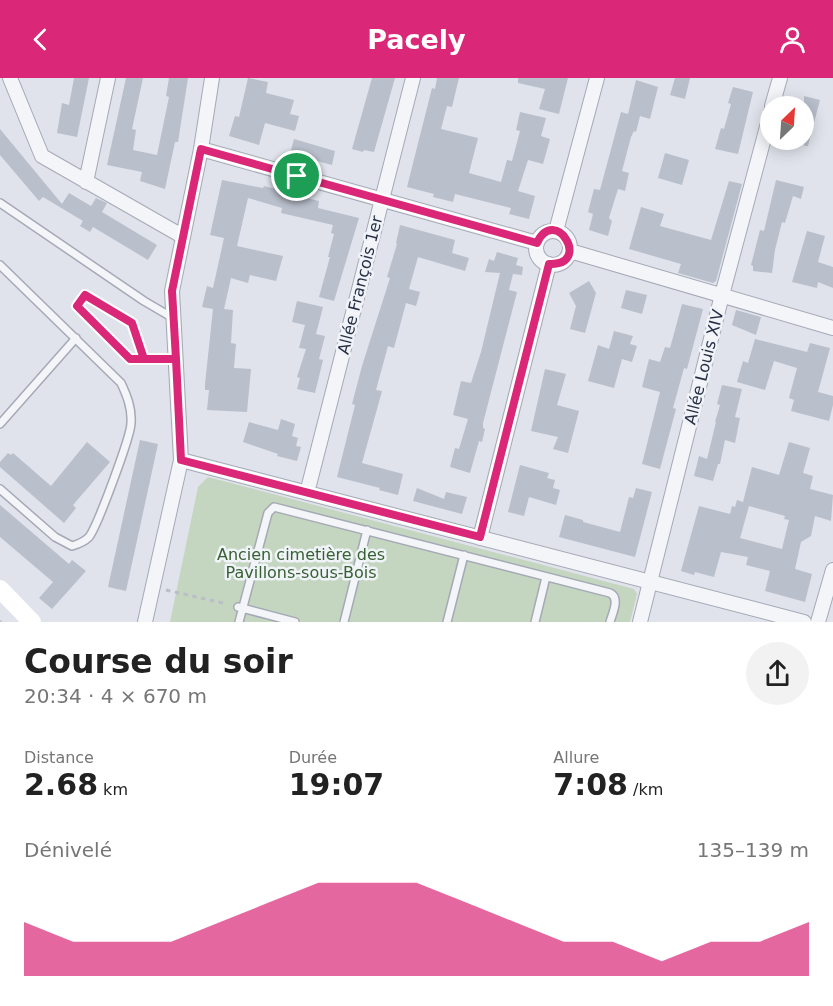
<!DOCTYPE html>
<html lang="fr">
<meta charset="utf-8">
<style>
body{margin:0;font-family:"DejaVu Sans",sans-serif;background:#f2f2f2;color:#222;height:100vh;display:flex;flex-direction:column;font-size:22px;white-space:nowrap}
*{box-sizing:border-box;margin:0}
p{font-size:20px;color:#767676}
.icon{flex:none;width:33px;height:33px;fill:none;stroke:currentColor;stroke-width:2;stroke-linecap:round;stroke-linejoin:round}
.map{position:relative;height:544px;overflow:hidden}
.panel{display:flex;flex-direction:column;background:#fff;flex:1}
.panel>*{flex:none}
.needle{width:39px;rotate:25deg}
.buttons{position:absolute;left:760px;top:18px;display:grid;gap:12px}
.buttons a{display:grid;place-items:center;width:54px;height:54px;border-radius:50%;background:#fff;box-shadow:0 3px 15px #0003;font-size:30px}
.pin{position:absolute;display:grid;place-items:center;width:51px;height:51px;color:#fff;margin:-26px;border:3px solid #fff;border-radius:50%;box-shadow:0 2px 6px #0007}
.round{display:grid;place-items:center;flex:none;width:63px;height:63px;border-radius:32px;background:#f2f2f2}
.overview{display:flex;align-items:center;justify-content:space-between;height:102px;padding:0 24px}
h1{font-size:33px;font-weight:700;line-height:45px}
.stats{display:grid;grid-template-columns:repeat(3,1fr);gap:9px;height:102px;padding:6px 24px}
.stats div{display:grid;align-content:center}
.stats b{font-size:30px;font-weight:700}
.stats small{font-size:16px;font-weight:400}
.stats p{font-size:16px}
.chart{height:168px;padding:12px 24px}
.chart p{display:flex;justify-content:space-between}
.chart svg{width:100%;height:108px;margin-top:6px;fill:#db2777;opacity:.7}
header{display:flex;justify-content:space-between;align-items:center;height:78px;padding:0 24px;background:#db2777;color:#fff;font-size:27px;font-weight:700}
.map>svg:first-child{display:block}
.green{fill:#c4d5c0}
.building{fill:#b9bfcb;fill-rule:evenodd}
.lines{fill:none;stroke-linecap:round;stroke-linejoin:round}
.lane-casing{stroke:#a5a9b6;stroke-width:10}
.street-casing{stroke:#a5a9b6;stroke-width:16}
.path{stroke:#babec6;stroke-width:3;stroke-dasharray:4.5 4.5;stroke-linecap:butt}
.lane{stroke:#f3f5f8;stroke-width:7}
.street{stroke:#f3f5f8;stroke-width:14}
.secondary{stroke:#fff;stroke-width:18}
.route-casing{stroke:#fff;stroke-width:12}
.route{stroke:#db2777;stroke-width:8}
.labels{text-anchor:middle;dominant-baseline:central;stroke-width:5;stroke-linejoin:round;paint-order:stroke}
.street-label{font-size:16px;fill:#272f44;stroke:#f0f3f8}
.park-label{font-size:16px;fill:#386132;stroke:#f0f3f8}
</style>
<header><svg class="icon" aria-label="back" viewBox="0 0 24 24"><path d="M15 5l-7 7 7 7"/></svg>Pacely<svg class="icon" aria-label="person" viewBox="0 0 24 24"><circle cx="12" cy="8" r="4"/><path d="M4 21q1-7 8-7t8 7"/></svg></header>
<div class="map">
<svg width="833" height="544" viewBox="0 0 833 544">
<rect width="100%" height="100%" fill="#e0e3eb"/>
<path class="green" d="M208 399 634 511 637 516 630 544H170L198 409Z"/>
<path class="building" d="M74 0H89L77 59 57 55 62 25 69 27Z
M126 0H143L132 51 136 52 133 72 157 77 169 19 166 18 169 0H188L178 64H175L165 111 140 103 142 94 107 87Z
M248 0 268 4 266 15 294 22 290 36 299 38 295 53 265 45 259 67 229 58 235 38 239 39Z
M372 0H395L374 74 364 72 363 74 352 71Z
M437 0H459L452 29 447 28 441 51 478 60 469 95 501 104 507 82 512 83 520 53 516 52 520 34 546 40 541 58 550 61 543 86 528 82 518 113 535 118 529 141 509 136 511 130 455 116 453 124 433 119 434 116 407 109 432 10 435 11Z
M518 0H568L559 36 539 31 545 11 518 5Z
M675 0H690L685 21 670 17Z
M636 2 658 9 650 41 640 38 636 54 634 53 631 59 622 93 629 95 625 113 618 111 609 140 612 143 608 158 589 152 593 136 588 134 594 111 600 112 621 34 628 36Z
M733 9 753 14 738 76 715 71 721 50 724 51 731 26 728 25Z
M804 18 820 22 808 68H804Z
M0 51 62 126 69 115 91 128 96 120 107 125 102 134 157 167 148 182 93 149 90 154 80 148 83 143 43 119 39 123 0 77Z
M294 61 335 73 332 87 290 76Z
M665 75 689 82 682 107 658 100Z
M222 102 263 110 264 108 291 115 290 116 319 123 318 130 359 140 334 223 319 219 330 179H328L334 156 331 155 333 147 281 135 282 130 248 120 237 168 283 178 276 203 250 197 248 205 231 200 224 231 233 232 231 265 236 266 234 290 251 291 247 334 207 332 209 312H205V306L213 231 202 229 207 208 213 210 224 160 210 157Z
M776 102 804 109 801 121 793 118 785 145 782 144 775 172 772 195 753 193V188L751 187 760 152 764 153Z
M729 103 742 106 716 203 713 205 678 195 681 186 629 171 641 129 664 136 660 148 711 162Z
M400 147 455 162 452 175 469 180 465 193 418 179 409 211 420 214 416 228 406 225 394 270 388 268 376 312 382 313 362 385 403 396 398 417 379 412 380 410 337 399 355 327 352 326 362 288 390 200 387 199 397 166 396 165Z
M807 153 825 158 818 184 833 189V210L818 204 817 210 792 204Z
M497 174 518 180 516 187 523 189 522 197 513 196 509 212 517 214 483 345V350L485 351 482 364 479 363 470 395 450 389 455 370 459 371 468 341 453 337 461 303 471 305 481 274 500 195 485 194 489 181 494 183Z
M589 203 596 215 585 255 570 251 576 228 569 215Z
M626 212 647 217 642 236 621 230Z
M297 223 323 229 316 256 325 258 319 281 323 282 315 315 297 311 300 300 297 299 306 271 299 270 305 247 292 244Z
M682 226 703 231 687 291 684 290 673 330 676 331 660 391 642 386 660 314 642 309 649 281 660 284 665 269 670 270Z
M736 232 761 239 756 257 732 247Z
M614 253 633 258 630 266 637 268 632 284 622 281 614 310 588 303 598 267 609 271Z
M755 261 807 274 810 265 830 270 818 314 833 318V327L829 343 791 333 794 322 789 320 797 290 774 283 765 312 737 304 743 283 748 285Z
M545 291 566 296 557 327 579 333 568 375 553 371 558 359 531 353Z
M722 307 742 311 735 339 740 340 735 365 725 362 720 386H718L713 403 694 398 699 378 707 381 716 344H715L720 327 717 326Z
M281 341 295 346 292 358 298 360 296 368 301 369 297 383 277 378 278 376 243 364 249 344 278 352Z
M140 362 158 366 126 513 108 509Z
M87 364 110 384 73 427 76 430 64 445 0 389V384L8 375 11 377 13 375 51 408Z
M789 364 810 370 803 395 813 398 810 411 833 417 831 443 815 438 811 458 801 464 795 491 812 496 805 524 765 513 770 493 746 487 748 479 721 474 714 499 695 494 694 497 681 493 699 428 730 436 732 428 735 429 737 422 743 424 752 389 779 397ZM749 428 785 438 784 441 789 442 782 471 740 460Z
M520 387 549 395 547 400 555 402 553 410 560 412 556 427 529 419 524 438 508 434Z
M417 410 444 421 446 414 467 419 462 436 413 423Z
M636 410 652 414 635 479 559 459 565 437 583 442V444L620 454 629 419 633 420Z
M0 427 69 486 72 482 86 493 52 531 39 520 53 504 0 459Z"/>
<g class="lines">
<defs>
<path id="lane" d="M0 125 144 223 173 240
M0 187 121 305C127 318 132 330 131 345 131 358 97 449 89 459 84 464 79 466 72 468L55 459 0 411
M144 281 132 245 85 217 77 228 131 281H176
M0 346 76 260
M238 529 295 544
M239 544 268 435 274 429 610 515C620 520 613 534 610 544
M344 544 367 452
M447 544 464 477
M535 544 546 499"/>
<path id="street" d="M10 0 42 78 182 158
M772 28 780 0
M201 71 537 165
M86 104 108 0
M556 153 597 0
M536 170a17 17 0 1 1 34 0a17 17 0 1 1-34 0Z
M570 173 833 250
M181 382 804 544
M307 415 413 0
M480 460 549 186
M145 544 181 382 172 213 201 71 212 0
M640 544 722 217 771 34
M818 544 833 492"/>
</defs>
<use href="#lane" class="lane-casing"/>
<use href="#street" class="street-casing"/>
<path class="path" d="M166 512 227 526
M0 543 1 544"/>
<use href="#lane" class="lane"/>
<use href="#street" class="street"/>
<path class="secondary" d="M0 511 32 544"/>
</g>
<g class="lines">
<defs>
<path id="route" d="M297 98 201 71 172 213 176 281H130L77 228 85 217 132 245 144 281H176L181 382 480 459 549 186C593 188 555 126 537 165L297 98"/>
</defs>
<use href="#route" class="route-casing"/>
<use href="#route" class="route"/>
</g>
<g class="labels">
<g class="street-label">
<text transform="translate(360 207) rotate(-76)">Allée François 1er</text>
<text transform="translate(704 289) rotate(-76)">Allée Louis XIV</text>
</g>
<g class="park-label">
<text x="301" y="476">Ancien cimetière des<tspan x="301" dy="18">Pavillons-sous-Bois</tspan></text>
</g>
</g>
</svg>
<div class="buttons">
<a><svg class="needle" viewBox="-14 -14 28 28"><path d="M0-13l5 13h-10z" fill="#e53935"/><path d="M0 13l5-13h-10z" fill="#767676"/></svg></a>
</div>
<div class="pin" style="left:297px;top:98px;background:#1e9e55"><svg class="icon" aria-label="arrive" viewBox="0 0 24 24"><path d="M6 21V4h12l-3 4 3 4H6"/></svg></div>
</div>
<section class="panel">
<div class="overview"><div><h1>Course du soir</h1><p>20:34 · 4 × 670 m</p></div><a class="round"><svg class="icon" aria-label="share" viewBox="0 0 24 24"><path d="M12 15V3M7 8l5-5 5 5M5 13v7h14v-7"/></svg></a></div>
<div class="stats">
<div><p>Distance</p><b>2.68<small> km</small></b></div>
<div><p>Durée</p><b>19:07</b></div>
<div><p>Allure</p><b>7:08<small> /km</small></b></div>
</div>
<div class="chart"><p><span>Dénivelé</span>135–139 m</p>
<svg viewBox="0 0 160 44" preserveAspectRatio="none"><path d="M0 44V22L10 30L20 30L30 30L40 22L50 14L60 6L70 6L80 6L90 14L100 22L110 30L120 30L130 38L140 30L150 30L160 22V44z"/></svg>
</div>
</section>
